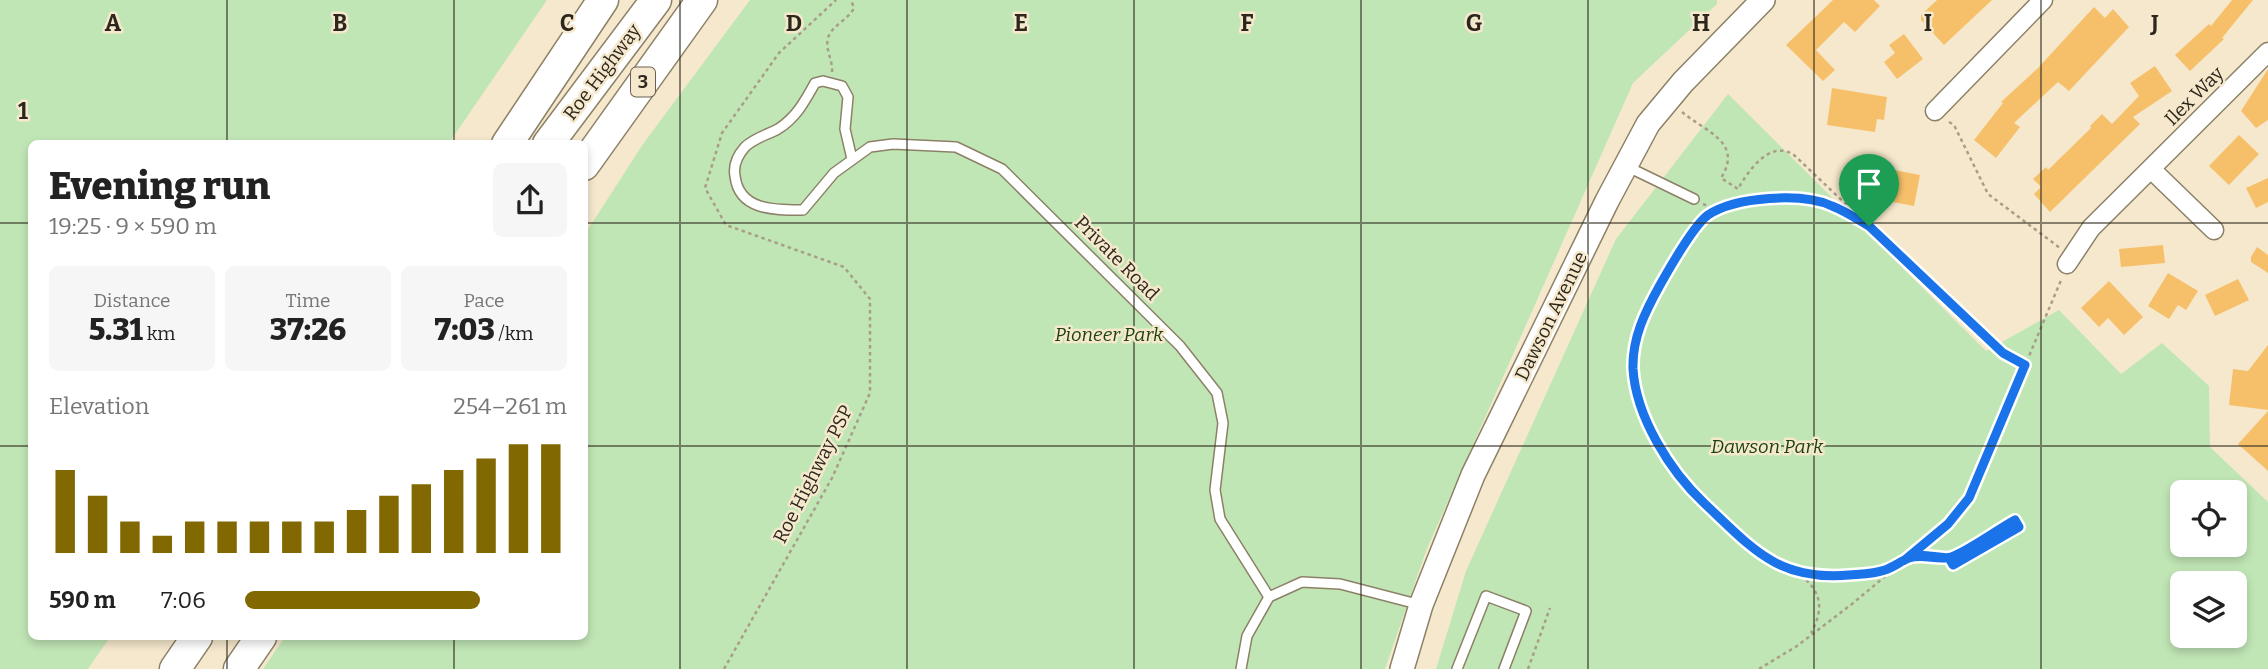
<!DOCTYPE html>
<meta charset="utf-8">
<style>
body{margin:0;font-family:Bitter,serif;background:#f6f6f6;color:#222;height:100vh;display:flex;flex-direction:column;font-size:26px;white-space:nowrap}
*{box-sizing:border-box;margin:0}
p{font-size:23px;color:#767676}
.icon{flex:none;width:38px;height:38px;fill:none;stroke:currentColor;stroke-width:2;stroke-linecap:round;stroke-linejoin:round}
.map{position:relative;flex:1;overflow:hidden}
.side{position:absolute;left:28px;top:140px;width:560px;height:500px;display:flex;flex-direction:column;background:#fff;border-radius:10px;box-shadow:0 4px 10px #0003}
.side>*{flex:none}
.tools{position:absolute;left:2170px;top:480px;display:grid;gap:14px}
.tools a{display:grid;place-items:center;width:77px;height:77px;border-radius:10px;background:#fff;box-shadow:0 4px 10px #0003;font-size:35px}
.pin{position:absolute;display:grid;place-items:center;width:60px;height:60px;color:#fff;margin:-72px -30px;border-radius:50% 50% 50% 0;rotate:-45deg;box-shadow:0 0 7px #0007}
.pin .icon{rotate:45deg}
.round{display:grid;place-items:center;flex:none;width:74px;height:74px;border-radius:10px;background:#f6f6f6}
.headline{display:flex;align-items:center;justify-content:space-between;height:119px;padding:0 21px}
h1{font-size:38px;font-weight:800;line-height:52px}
.figures{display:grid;grid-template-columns:repeat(3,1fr);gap:10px;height:119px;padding:7px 21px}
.figures div{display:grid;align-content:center;border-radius:10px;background:#f6f6f6;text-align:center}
.figures b{font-size:30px;font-weight:800}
.figures small{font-size:19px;font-weight:400}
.figures p{font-size:19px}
.chart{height:196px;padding:14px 21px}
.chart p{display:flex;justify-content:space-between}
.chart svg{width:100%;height:126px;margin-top:7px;stroke:#816800;stroke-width:6}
ul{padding:0 21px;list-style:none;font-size:23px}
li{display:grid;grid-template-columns:112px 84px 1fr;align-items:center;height:52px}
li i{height:18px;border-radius:9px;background:#816800}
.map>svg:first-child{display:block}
.green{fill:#c1e6b6;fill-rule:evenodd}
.building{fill:#f6c06a}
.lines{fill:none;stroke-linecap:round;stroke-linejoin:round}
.service-casing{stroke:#8c8167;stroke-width:12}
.minor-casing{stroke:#8c8167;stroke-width:21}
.secondary-casing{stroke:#8c8167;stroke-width:26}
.motorway-casing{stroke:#8c8167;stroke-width:33}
.path{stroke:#a89d88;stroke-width:2.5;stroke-dasharray:3.5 3.5;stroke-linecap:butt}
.service{stroke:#fff;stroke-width:9}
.minor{stroke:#fff;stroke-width:18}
.secondary{stroke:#fff;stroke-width:23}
.motorway{stroke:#fff;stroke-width:30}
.route-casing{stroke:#fff;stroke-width:14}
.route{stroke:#1a73e8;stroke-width:9}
.grid{fill:none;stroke:#2c271c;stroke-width:2;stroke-opacity:0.55}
.labels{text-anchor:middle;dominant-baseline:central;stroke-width:5;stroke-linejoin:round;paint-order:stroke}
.shield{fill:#f6e8cd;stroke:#696151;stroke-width:2}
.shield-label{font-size:18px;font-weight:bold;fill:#2c271c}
.street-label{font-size:19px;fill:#2c271c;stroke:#f6e8cd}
.park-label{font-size:19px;font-style:italic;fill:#1c430f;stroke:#f6e8cd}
.grid-label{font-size:23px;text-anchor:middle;font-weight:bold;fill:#2c271c;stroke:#f6e8cd;stroke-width:5;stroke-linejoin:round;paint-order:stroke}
</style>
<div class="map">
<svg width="2268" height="669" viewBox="0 0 2268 669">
<rect width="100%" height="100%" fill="#f6e8cd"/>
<path class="green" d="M0 0H547L449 143 32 144V637H110L88 669H0Z
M750 0H1717V4L1633 83 1426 551 1385 669H263L285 637H584L585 234 643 144Z
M1728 94 1986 351 2059 310 2121 374 2162 343 2209 386 2210 447 2268 502V669H1436L1466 571 1616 239ZM2182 492H2235V544H2182ZM2182 583H2235V635H2182Z"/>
<path class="building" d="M1833 0H1874L1880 6 1855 32 1844 22 1816 50 1835 70 1823 81 1786 45Z
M1937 0H1992L1944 45 1921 20V15Z
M2232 0H2253L2222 38 2224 39 2190 71 2175 55 2209 24 2211 26Z
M2094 7 2105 18 2113 9 2129 27 2069 91 2058 82 2014 123 2020 127 1996 158 1974 140 2003 103 2001 102 2038 68Z
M1904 34 1923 59 1897 79 1884 62 1895 53 1889 45Z
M2155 66 2172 91 2133 117 2140 124 2050 212 2034 194 2041 187 2033 179 2046 167 2048 170 2091 128 2090 126 2102 114 2112 124 2139 96 2130 83Z
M2268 69V120L2256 128 2241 111Z
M1832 88 1887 97 1884 120 1877 119 1875 132 1827 125Z
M2239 135 2259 154 2229 185 2209 166Z
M1868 165 1920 175 1914 206 1893 202 1895 191 1865 185Z
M2268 178V202L2256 208 2246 188Z
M2163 245 2165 263 2121 267 2119 249Z
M2257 247 2268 255V273L2251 262V257Z
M2168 273 2198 291 2186 310 2178 305 2169 319 2148 306Z
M2238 279 2249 300 2215 316 2205 295Z
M2109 281 2143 317 2124 335 2108 318 2099 327 2081 308Z
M2268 345V410L2229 405 2233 369 2248 371Z
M2268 411V471L2238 444Z"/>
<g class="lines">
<defs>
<path id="service" d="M852 159 845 129 848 97 842 86 823 81 815 83C805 101 796 118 778 129 767 135 754 138 745 147 737 156 733 165 735 176 739 211 775 210 803 210L834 173 870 147 893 144 956 147 1002 169 1180 346 1217 393 1223 423 1215 490 1220 519 1269 597
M1628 167 1694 199
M1241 669 1247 636 1269 597 1302 582 1340 584 1421 605
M1457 669 1486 596 1526 611 1504 669"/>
<path id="minor" d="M1935 111 2043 0
M2151 169 2214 230
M2067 264 2091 228 2268 52"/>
<path id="secondary" d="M1402 669 1421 605 1473 475 1607 201 1648 124 1683 82 1763 0"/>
<path id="motorway" d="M507 144 603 0
M548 144 656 0
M584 165 702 0
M175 669 197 637
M239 669 261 637"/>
</defs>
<use href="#service" class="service-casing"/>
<use href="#minor" class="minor-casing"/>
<use href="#secondary" class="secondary-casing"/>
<use href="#motorway" class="motorway-casing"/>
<path class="path" d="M832 72C833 60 825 50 828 38 831 26 848 20 854 8L851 0
M1682 112C1704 131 1744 142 1721 178L1738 189C1748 171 1770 139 1794 155L2003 353 2025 365
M1949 122 1954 125 1988 194 2060 248
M1703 204 1716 210
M1869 226C1857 219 1845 211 1832 206 1801 192 1737 196 1708 215 1694 225 1667 272 1658 289 1641 321 1629 347 1635 384 1640 419 1668 465 1692 491 1704 504 1717 515 1730 527 1747 543 1763 560 1785 569 1818 582 1866 580 1898 564
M1909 558 1919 555 1949 558 2015 520 2019 527 1953 565 1949 558
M1801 575C1822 593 1824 609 1811 633
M724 669 832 478 870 393V299L844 267 726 225 705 188 722 133 779 53 836 0
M1528 669 1550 608
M1759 669 1797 646 1852 604 1948 524 1969 498 2062 278"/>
<use href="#service" class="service"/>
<use href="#minor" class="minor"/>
<use href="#secondary" class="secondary"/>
<use href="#motorway" class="motorway"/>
</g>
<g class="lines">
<defs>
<path id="route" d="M1869 226 2003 353 2025 365 1969 498 1948 524 1906 559 1919 555 1949 558 1953 565 2019 527 2015 520C1998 529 1967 552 1951 557 1938 561 1923 553 1909 558 1901 561 1894 567 1885 570 1874 574 1861 574 1849 575 1777 581 1752 548 1704 503 1670 471 1636 417 1633 369 1632 338 1645 312 1660 285 1669 269 1694 225 1708 215 1735 197 1802 192 1832 206 1845 211 1857 219 1869 226"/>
</defs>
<use href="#route" class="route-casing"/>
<use href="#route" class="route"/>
</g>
<path class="grid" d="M227 0V144M454 0V144M680 0V669M907 0V669M1134 0V669M1361 0V669M1588 0V669M1814 0V669M2041 0V669M0 223H32M584 223H2268M0 446H32M584 446H2268M227 637V669M454 637V669"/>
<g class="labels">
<rect class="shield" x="631" y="67.5" width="24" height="29" rx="5"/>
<g class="shield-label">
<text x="643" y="82">3</text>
</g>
<g class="street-label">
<text transform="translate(602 72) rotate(-53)">Roe Highway</text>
<text transform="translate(2194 96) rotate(-45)">Ilex Way</text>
<text transform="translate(1117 258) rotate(45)">Private Road</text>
<text transform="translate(1551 316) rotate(-64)">Dawson Avenue</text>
<text transform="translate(813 474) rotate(-63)">Roe Highway PSP</text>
</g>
<g class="park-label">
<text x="1109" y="334">Pioneer Park</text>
<text x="1767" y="446">Dawson Park</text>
</g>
</g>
<g class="grid-label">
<text x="113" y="31">A</text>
<text x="340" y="31">B</text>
<text x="567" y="31">C</text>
<text x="794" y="31">D</text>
<text x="1021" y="31">E</text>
<text x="1247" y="31">F</text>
<text x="1474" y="31">G</text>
<text x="1701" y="31">H</text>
<text x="1928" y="31">I</text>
<text x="2155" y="31">J</text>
<text x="23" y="119">1</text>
</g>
</svg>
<div class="tools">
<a><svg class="icon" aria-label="locate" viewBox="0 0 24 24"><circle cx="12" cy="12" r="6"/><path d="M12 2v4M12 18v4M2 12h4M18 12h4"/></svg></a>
<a><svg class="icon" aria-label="layers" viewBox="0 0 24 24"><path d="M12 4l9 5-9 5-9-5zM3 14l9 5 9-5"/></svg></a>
</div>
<div class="pin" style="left:1869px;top:226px;background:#1e9e55"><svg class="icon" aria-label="arrive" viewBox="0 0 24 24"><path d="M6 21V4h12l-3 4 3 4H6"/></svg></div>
<section class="side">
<div class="headline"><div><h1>Evening run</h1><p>19:25 · 9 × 590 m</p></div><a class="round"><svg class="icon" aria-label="share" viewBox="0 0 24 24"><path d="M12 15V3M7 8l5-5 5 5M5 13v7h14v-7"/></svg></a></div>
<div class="figures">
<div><p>Distance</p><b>5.31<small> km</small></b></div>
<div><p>Time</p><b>37:26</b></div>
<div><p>Pace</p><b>7:03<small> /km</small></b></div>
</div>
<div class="chart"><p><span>Elevation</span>254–261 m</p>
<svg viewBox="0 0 160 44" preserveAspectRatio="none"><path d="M5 44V15M15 44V24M25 44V33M35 44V38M45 44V33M55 44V33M65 44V33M75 44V33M85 44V33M95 44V29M105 44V24M115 44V20M125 44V15M135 44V11M145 44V6M155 44V6"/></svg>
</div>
<ul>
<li><b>590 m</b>7:06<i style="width:73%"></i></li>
</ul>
</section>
</div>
